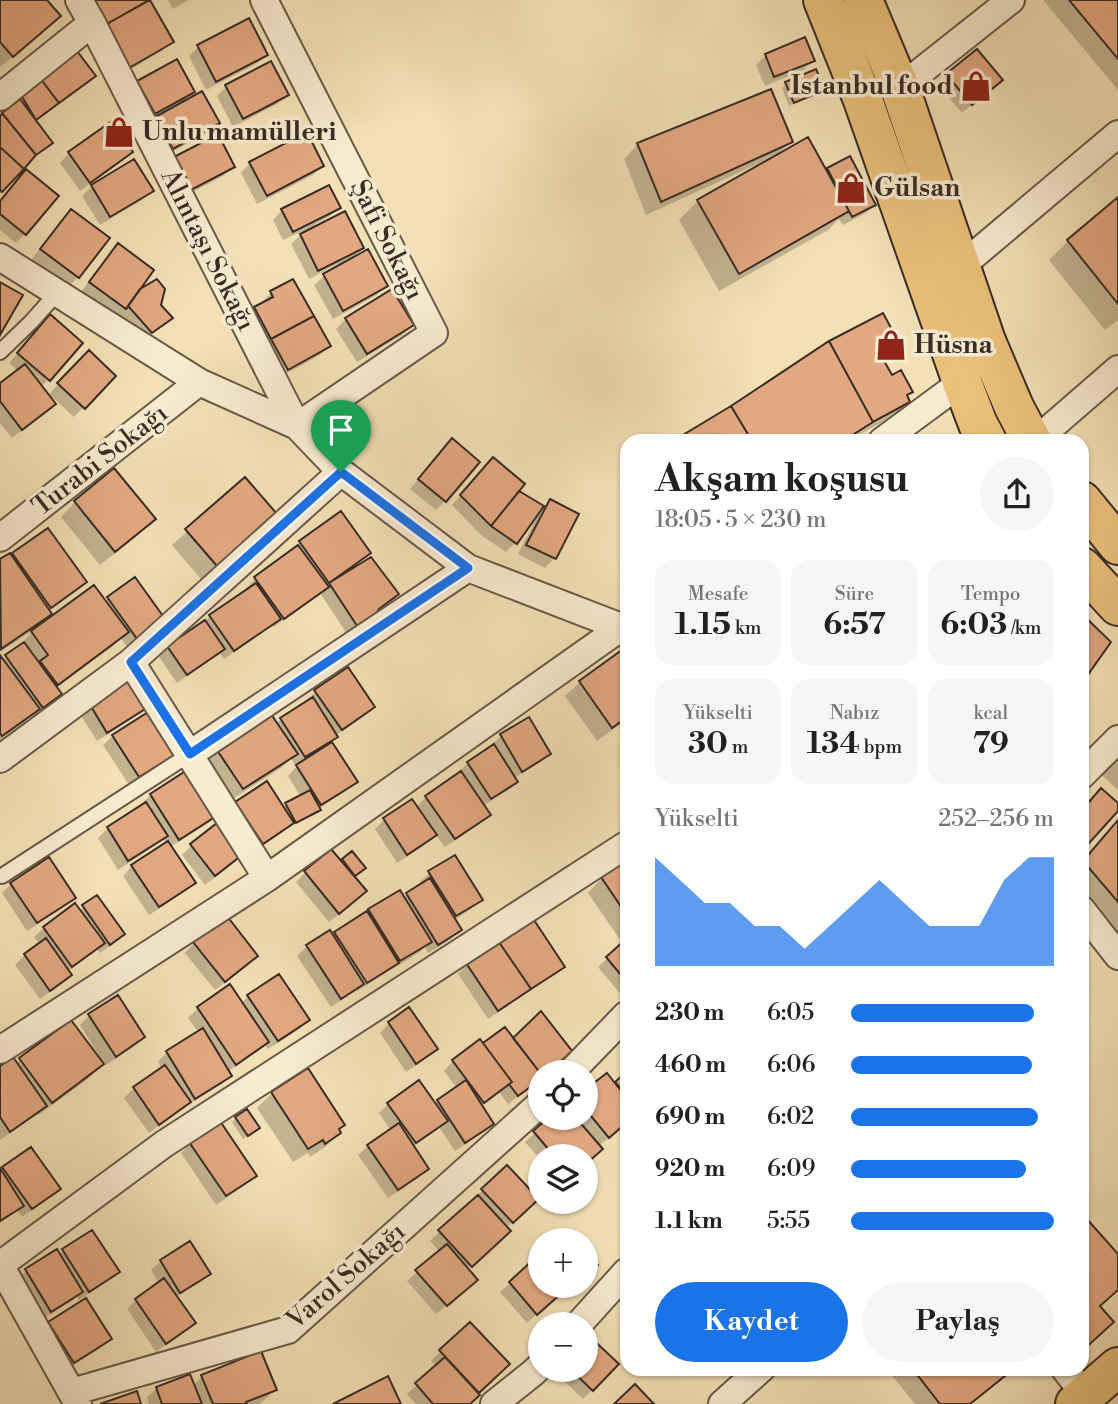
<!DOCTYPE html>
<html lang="tr">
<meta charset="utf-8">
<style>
body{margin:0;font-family:"Libre Bodoni",serif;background:#f6f6f6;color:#202124;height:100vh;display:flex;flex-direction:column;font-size:26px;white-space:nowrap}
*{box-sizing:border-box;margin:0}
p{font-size:23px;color:#757577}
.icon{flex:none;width:38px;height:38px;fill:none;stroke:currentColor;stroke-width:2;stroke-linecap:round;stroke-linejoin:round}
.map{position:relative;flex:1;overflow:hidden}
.details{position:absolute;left:620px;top:434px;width:469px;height:942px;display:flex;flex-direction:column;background:#fff;border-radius:21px;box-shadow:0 2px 5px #0004}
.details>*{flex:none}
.tools{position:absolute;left:528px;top:1060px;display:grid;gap:14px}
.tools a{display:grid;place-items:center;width:70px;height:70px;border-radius:50%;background:#fff;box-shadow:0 2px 5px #0004;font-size:35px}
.pin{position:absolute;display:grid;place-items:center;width:60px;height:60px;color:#fff;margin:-72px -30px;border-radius:50% 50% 50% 0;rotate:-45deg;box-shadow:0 0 7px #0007}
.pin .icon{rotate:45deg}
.round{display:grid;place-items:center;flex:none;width:74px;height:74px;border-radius:37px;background:#f6f6f6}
.summary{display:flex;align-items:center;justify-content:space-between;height:119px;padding:0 35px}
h1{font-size:38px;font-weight:700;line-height:52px}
.figures{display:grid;grid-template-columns:repeat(3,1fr);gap:10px;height:119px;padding:7px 35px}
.figures div{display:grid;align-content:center;border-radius:18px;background:#f6f6f6;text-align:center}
.figures b{font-size:30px;font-weight:700}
.figures small{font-size:19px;font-weight:400}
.figures p{font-size:19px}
.chart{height:196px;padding:14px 35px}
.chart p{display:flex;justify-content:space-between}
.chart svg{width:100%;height:126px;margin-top:7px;fill:#1a73e8;opacity:.7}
.cta{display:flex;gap:14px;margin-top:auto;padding:14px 35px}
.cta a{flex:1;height:80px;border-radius:42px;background:#1a73e8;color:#fff;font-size:28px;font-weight:700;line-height:80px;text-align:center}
.cta a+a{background:#f6f6f6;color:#202124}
ul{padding:0 35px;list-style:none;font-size:23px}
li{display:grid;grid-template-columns:112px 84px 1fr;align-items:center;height:52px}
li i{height:18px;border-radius:9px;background:#1a73e8}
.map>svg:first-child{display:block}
.shadow{fill:#0003}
.building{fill:#e2a881;stroke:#392c24;stroke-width:2}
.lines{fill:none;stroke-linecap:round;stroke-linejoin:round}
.lane-casing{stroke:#685948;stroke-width:18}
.street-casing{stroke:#685948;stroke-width:30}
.primary-casing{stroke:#392c24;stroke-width:42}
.lane{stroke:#f7ebd0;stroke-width:14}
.street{stroke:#f7ebd0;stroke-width:26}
.primary{stroke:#eac07b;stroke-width:38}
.route-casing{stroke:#fff;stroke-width:14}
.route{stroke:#1a73e8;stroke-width:9}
.labels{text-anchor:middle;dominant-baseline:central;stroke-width:7;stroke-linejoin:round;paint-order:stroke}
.poi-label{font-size:26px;font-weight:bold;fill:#392c24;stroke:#f7ebd0;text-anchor:start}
.street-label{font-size:26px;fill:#392c24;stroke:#f7ebd0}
</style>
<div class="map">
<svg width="1118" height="1404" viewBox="0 0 1118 1404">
<rect width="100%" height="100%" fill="#f3e0b6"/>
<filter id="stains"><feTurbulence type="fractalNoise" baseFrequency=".00286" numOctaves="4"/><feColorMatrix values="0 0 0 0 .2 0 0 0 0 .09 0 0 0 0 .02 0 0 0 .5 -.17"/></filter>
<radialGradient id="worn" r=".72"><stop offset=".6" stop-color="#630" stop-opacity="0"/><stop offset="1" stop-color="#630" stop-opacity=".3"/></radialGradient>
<path class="shadow" d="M0 0H45L44 31 0 67Z
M78 0H148L172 41 162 51 119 76Z
M168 0H189L173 9Z
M1043 0H1118V90Z
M198 47 266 55 256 64 206 90 189 56Z
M766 55 813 60 803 70 765 86 756 65Z
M947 75 991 89 962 113 938 85Z
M93 76 84 85 34 122 50 143 41 152 28 162 0 193V118L13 106 10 101 20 92Z
M138 83 193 91 180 104 218 123 208 132 163 157 147 128 160 115 145 122 129 92Z
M786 84 822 89 818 93 789 106 782 88Z
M226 87 286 95 277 104 233 127 217 96Z
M791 141 776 156 825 172 828 169 874 205 864 214 843 225 839 219 828 230 719 291 679 220 698 201 763 165 762 162 646 215 624 159 638 144Z
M131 152 122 161 80 191 60 163 69 153Z
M134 161 151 191 142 200 100 225 82 196 92 186Z
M250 163 322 166 313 175 257 204 241 173Z
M233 167 223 176 181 198 166 168Z
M1118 199V320L1105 330 1049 260 1068 241Z
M0 202 25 234 16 243 0 230Z
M339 207 329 217 315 224 316 227 362 248 350 260 386 285 377 295 333 319 314 285 324 276 340 267 338 264 309 279 291 244 307 229 283 240 273 220 282 210Z
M71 211 108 238 78 277 68 287 32 259 62 221Z
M118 246 134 295 159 305 170 318 161 327 142 341 118 315 115 317 81 292 109 255Z
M391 292 412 325 402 335 357 362 336 329 346 319Z
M271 293 329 345 320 355 278 378 245 318 255 308 263 304 262 302Z
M41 326 81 343 41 387 54 404 44 413 12 438 0 423V385L18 371 9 363Z
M895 339 878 355 891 378 911 391 906 397 908 402 894 416 857 436 852 441H676Z
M89 352 114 376 74 417 49 394Z
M443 450 445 501 436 510 410 489Z
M484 469 543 508 550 501 555 558 545 568 518 554 539 513 537 512 515 543 506 552 481 535 452 505Z
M114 471 153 519 139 534 100 565 61 517 75 502Z
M245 480 260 528 201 579 172 545Z
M48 530 85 582 76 591 48 611 50 614 38 625 39 627 104 602 108 598 166 623 130 651 121 638 112 647 56 688 60 694 51 703 33 716 32 714 23 723 0 740V658L2 661 18 648 31 633 30 632 0 652V561L9 555 11 557Z
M300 542 369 552 352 568 396 594 374 613 353 643 320 593 274 627 272 625 224 659 219 652 177 683 159 657 168 648 201 625 210 616 247 591 246 588 255 579 291 552Z
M626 560V574L620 566Z
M1082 617 1109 643 1082 680Z
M626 649V720L597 741 565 696 580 682Z
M347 670 373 707 364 716 335 736 330 742 355 781 346 791 318 809 314 813 291 826V824L283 832 253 852 227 813 236 803 283 808 301 797 288 776 296 767 291 758 281 768 228 802 203 765 218 751 276 724 281 719 307 703 306 701 315 692Z
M151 703 141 713 97 741 80 714 90 704Z
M529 719 549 754 539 763 514 778 516 782 507 791 483 806 488 814 479 824 445 847 435 834 425 845 397 863 375 829 384 820 412 801 416 807 426 797 460 774 459 772 468 763 493 747 491 745 501 736Z
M113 736 178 751 168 761 129 785 103 745Z
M1118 748V790L1097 771Z
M151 795 219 813 210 822 170 847 193 883 184 892 149 915 123 876 132 866 167 844 163 839 156 845 118 870 98 838 108 828 143 806 141 804Z
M1118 822V933L1082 891V863Z
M217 826 240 855 231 865 205 885 182 855 191 846Z
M352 853 359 872 352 877 355 901 329 922 296 882 305 873 341 863Z
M626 861V994L623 997 598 967 623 944 588 893 602 878Z
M430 872 480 900 471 909 454 920 460 930 451 939 428 953 425 947 420 952 357 991 356 990 331 1007 297 956 307 946 332 936 369 910 403 899 422 885 420 882Z
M11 884 74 897 64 907 27 931 2 893Z
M97 897 123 934 114 943 100 953 97 949 68 971 70 975 61 984 40 999 15 965 25 955 40 945 34 937 44 928 79 911Z
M194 943 256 956 247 966 215 990 185 953Z
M467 965 563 967 553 976 488 1019 458 974Z
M230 987 241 1004 248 996 308 1020 298 1030 268 1049 264 1044 258 1051 227 1072 230 1076 220 1085 184 1107 149 1133 124 1098 134 1088 162 1069 158 1062 167 1052 199 1033 188 1018 198 1008Z
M89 1016 143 1037 133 1047 106 1065 104 1062 88 1079 37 1116 36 1115 0 1140V1068L16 1064 20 1060H99L101 1059 80 1025Z
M389 1023 436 1049 426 1058 406 1072 380 1033Z
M505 1029 541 1073V1078L508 1104 499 1092 480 1106 492 1124 482 1133 455 1151 439 1127 412 1147 427 1169 418 1178 388 1198 358 1155 368 1146 391 1131 379 1113 388 1104H434L457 1088 444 1071 453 1061 482 1046Z
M308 1070 343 1125 338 1130 339 1133 325 1147 310 1157 308 1153 293 1162 257 1108 272 1093Z
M626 1074V1123L586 1157H541V1160L525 1142 551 1118H586V1092L614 1085Z
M236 1118 253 1132 243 1139 232 1122Z
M190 1143 255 1176 245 1185 216 1205 181 1153Z
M507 1167 537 1199 506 1228 499 1240 467 1270 466 1289 436 1314 407 1281 440 1252 430 1241Z
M3 1168 58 1189 49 1198 22 1217 17 1210 0 1223V1171Z
M1086 1220 1118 1256V1289L1098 1307V1336L1082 1351V1224Z
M91 1232 117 1272 108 1281 79 1300 77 1296 72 1301 41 1320 16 1280 26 1271 56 1251 58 1255Z
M565 1234 572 1241H557Z
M541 1257V1286H575L563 1298 558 1294 527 1323 500 1292Z
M161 1261 208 1274 199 1283 176 1297 194 1323 184 1332 156 1352 127 1309 136 1300 159 1283 151 1270Z
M49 1324 110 1338 100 1348 64 1371 40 1333Z
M441 1351 507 1364 476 1394 469 1404H416L407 1394 437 1366 431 1361Z
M617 1364 583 1399 553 1371 586 1370Z
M895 1368H1014L971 1404H915L890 1373Z
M202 1376 275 1390 260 1404H149L147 1397 157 1388 193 1386Z"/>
<path class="building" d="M0 0H47L61 16 13 57 0 42Z
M92 0H149L105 25Z
M150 0 174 42 129 68 105 25Z
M1069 0H1118V59Z
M249 18 268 55 216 82 197 45Z
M805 37 815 61 774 77 765 54Z
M74 47 96 76 59 103 37 74Z
M977 49 1003 80 972 105 946 74Z
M177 59 195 92 155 114 137 81Z
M271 61 289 95 243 119 225 85Z
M816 69 825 90 794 103 785 82Z
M37 74 59 103 36 120 18 90Z
M771 89 793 142 661 202 637 143Z
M202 91 220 123 173 149 155 117Z
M20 99 53 143 36 155 2 113Z
M2 113 36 155 24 169 0 147V117Z
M112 121 133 152 90 183 68 152Z
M307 132 324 166 267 196 249 162Z
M218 134 235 167 191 190 174 157Z
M808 137 849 211 739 274 697 200Z
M0 147 24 169 2 192 0 190Z
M850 156 876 205 852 217 827 168Z
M134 159 154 191 110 217 91 185Z
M26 169 59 196 26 235 0 214V201Z
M329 185 341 208 293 232 281 209Z
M1118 197V304L1067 240Z
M71 209 110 238 79 278 40 249Z
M345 211 364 248 318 271 300 234Z
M118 243 154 270 126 309 89 282Z
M368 249 388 286 343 311 323 274Z
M157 279 165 289 161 305 173 318 152 333 128 306 140 289Z
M293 279 314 316 271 339 254 307 273 297 270 291Z
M0 282 23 295 0 335Z
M392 289 414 325 367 354 345 318Z
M883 313 897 339 878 350 892 375 901 370 913 392 907 395 910 402 873 422 829 341Z
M50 314 83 343 50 381 17 353Z
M314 316 331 346 288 370 271 339Z
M829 341 873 422 843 441H752L731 406Z
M89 350 116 376 85 409 57 383Z
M25 364 56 404 22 430 0 401V383Z
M731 406 752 441H673Z
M452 438 480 462 446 502 418 479Z
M493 457 525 484 491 526 460 495Z
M114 468 156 519 115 552 74 501Z
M245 477 277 514 217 566 185 529Z
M519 491 544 506 517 544 491 526Z
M550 499 579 514 556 559 526 545Z
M341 511 371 553 329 583 299 541Z
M48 528 87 582 51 608 12 553Z
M298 545 329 587 284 619 254 577Z
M10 553 52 614 1 649 0 559Z
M371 557 399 594 379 609 363 635 329 583Z
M135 577 168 623 140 643 107 597Z
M256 583 281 619 234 651 209 615Z
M94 585 129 632 58 685 40 661 48 655 31 631Z
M1082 614 1111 642 1082 683Z
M205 620 225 649 187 675 167 646Z
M24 642 62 694 43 708 5 655Z
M626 647V718L612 728 579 681Z
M0 655 40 709 2 736 0 733Z
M348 667 375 707 342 730 314 690Z
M134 674 153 704 107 733 89 703Z
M313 697 338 737 305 757 280 718Z
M153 709 180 752 139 777 112 735Z
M271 714 298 754 243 789 217 750Z
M529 717 551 754 522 772 500 734Z
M332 742 358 782 321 805 296 765Z
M494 744 518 782 491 799 467 762Z
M192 767 221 813 179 840 150 794Z
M461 771 491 815 455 839 425 796Z
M267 781 294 823 263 844 235 802Z
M1101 788 1118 803V811L1082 851V810Z
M310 790 321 810 296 823 285 803Z
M412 799 437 835 407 855 383 818Z
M146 802 168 836 128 861 107 827Z
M1118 820V902L1083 861Z
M217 823 242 855 215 876 190 844Z
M168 841 196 883 159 907 131 865Z
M331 849 367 891 339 914 304 871Z
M352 851 366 868 355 876 342 859Z
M455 855 483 900 456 916 428 871Z
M49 857 76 898 37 923 10 883Z
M626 859V914L601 877Z
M430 878 462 930 438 945 406 893Z
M400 890 432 942 400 961 368 909Z
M97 895 125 934 110 945 82 905Z
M75 903 105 943 72 967 43 927Z
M367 911 399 963 367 983 334 932Z
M227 916 258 956 225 982 193 942Z
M534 920 565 967 531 989 499 942Z
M330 930 364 984 341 999 306 945Z
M46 938 72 975 50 991 24 954Z
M626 939V981L606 957Z
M499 942 531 989 498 1011 466 963Z
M279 974 310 1020 278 1041 247 995Z
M230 984 269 1042 236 1065 197 1007Z
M118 995 145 1037 116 1057 88 1014Z
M409 1007 438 1049 416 1064 388 1022Z
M541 1011 572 1051 548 1073 541 1074 513 1038Z
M71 1020 104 1064 52 1103 19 1058Z
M505 1027 541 1074V1079L518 1096 509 1084 512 1082 483 1043Z
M203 1028 232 1076 195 1099 166 1051Z
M480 1039 512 1082 484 1103 452 1060Z
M13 1057 47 1106 10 1132 0 1117V1066Z
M165 1065 191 1102 159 1125 133 1087Z
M308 1068 345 1125 339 1129 341 1133 325 1144 323 1140 308 1149 271 1092Z
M626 1072V1095L615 1082Z
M607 1073 626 1097V1123L609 1138 586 1110V1089Z
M419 1080 448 1121 416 1143 387 1103Z
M466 1080 494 1124 465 1143 437 1100Z
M247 1109 260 1128 248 1136 235 1117Z
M548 1118H576L603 1149 586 1164V1157H555L533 1131Z
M220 1121 257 1176 226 1196 189 1142Z
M399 1123 429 1169 398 1190 367 1145Z
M31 1147 61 1189 32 1209 2 1167Z
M507 1165 539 1199 513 1223 481 1189Z
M0 1168 24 1206 0 1221Z
M478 1195 511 1231 472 1267 438 1230Z
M1086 1218 1118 1254V1290L1100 1306 1114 1322 1082 1351V1222Z
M92 1230 120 1272 89 1292 62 1249Z
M190 1241 211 1274 180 1293 160 1260Z
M447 1244 478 1280 447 1306 415 1270Z
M57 1249 83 1292 51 1312 25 1269Z
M586 1253 598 1265 586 1277Z
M536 1257 541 1262V1286H562L565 1290 537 1315 509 1282Z
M164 1278 196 1323 166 1344 135 1299Z
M86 1298 112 1339 74 1363 48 1322Z
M470 1322 510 1364 479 1393 439 1350Z
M586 1333 619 1364 593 1391 571 1370H586Z
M261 1351 277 1390 246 1402 247 1404H213L201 1375Z
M445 1357 480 1395 470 1404H433L415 1383Z
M912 1368H1015L970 1404H940Z
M190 1374 202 1404H162L156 1387Z
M388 1376 401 1404H333Z
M635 1384 654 1404H614Z
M137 1391 141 1404H100Z"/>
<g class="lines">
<defs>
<path id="lane" d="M0 352 31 322 57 293
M2 876 190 754"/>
<path id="street" d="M79 0 92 23 297 426 434 333 264 0
M900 88 1011 0
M0 97 92 23
M0 257 199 382 297 426 341 472 468 568 621 627 626 634
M960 267 1118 134
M882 441 962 382
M1035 441 1118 369
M0 538 199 382
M131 662 267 878
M190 754 468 568
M0 759 131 662 341 472
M1082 775 1118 739
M1082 910 1118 956
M0 1050 267 878 626 624
M570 1073 626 1015
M0 1265 164 1144 626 845
M0 1265 78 1404
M578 1325 626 1272
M1064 1368 1085 1395
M72 1392 288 1330 541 1103
M494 1404 534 1372 541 1365
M722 1404 762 1368"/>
<path id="primary" d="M823 0 863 100 962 382 978 424 987 441
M863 0 900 88 986 341 1014 407 1032 441
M1082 501 1118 545
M1082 567 1118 606
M1075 1404 1118 1367"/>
</defs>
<use href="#lane" class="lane-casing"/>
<use href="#street" class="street-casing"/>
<use href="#primary" class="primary-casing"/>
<use href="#lane" class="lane"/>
<use href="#street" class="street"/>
<use href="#primary" class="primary"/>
</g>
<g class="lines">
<defs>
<path id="route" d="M341 472 468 568 190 754 131 662Z"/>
</defs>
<use href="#route" class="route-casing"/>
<use href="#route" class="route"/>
</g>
<defs>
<symbol id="shop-bare" viewBox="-9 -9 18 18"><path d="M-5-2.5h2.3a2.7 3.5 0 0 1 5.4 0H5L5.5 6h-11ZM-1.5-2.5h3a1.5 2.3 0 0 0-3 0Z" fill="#8f2418" stroke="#f7ebd0" stroke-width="2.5" paint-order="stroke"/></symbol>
</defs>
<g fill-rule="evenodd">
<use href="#shop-bare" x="954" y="64" width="44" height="44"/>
<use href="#shop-bare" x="97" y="110" width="44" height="44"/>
<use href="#shop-bare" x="829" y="166" width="44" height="44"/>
<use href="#shop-bare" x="869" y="323" width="44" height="44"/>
</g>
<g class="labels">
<g class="poi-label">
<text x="953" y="86" text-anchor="end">Istanbul food</text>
<text x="142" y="132">Unlu mamülleri</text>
<text x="874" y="188">Gülsan</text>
<text x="914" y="345">Hüsna</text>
</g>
<g class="street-label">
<text transform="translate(387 240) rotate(63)">Şafi Sokağı</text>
<text transform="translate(208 250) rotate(63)">Alıntaşı Sokağı</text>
<text transform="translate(100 460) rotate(-38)">Turabi Sokağı</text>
<text transform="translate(346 1276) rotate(-41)">Varol Sokağı</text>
</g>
</g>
<rect width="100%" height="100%" filter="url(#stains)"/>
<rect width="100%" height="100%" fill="url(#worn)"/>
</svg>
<div class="tools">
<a><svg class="icon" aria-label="locate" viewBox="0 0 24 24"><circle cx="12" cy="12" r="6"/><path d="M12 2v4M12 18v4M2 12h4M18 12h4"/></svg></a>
<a><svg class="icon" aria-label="layers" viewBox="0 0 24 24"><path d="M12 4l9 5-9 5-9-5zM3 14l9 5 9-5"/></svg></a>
<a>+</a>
<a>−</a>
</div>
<div class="pin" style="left:341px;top:472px;background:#1e9e55"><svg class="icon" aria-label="arrive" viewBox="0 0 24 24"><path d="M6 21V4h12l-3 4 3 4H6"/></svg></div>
<section class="details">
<div class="summary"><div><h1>Akşam koşusu</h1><p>18:05 · 5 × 230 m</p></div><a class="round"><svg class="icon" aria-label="share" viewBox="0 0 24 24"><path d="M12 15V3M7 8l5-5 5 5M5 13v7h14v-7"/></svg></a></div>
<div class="figures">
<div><p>Mesafe</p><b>1.15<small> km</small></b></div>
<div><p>Süre</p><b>6:57</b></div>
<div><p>Tempo</p><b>6:03<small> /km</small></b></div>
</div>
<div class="figures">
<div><p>Yükselti</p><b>30<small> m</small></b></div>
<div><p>Nabız</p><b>134<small> bpm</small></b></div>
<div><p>kcal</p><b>79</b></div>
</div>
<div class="chart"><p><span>Yükselti</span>252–256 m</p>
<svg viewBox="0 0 160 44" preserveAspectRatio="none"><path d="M0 44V6L10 14L20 22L30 22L40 30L50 30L60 38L70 30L80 22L90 14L100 22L110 30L120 30L130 30L140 14L150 6L160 6V44z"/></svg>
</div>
<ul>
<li><b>230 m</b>6:05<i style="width:90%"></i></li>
<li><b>460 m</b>6:06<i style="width:89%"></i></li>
<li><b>690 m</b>6:02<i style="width:92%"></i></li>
<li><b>920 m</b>6:09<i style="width:86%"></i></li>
<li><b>1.1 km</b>5:55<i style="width:100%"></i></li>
</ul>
<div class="cta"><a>Kaydet</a><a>Paylaş</a></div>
</section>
</div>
